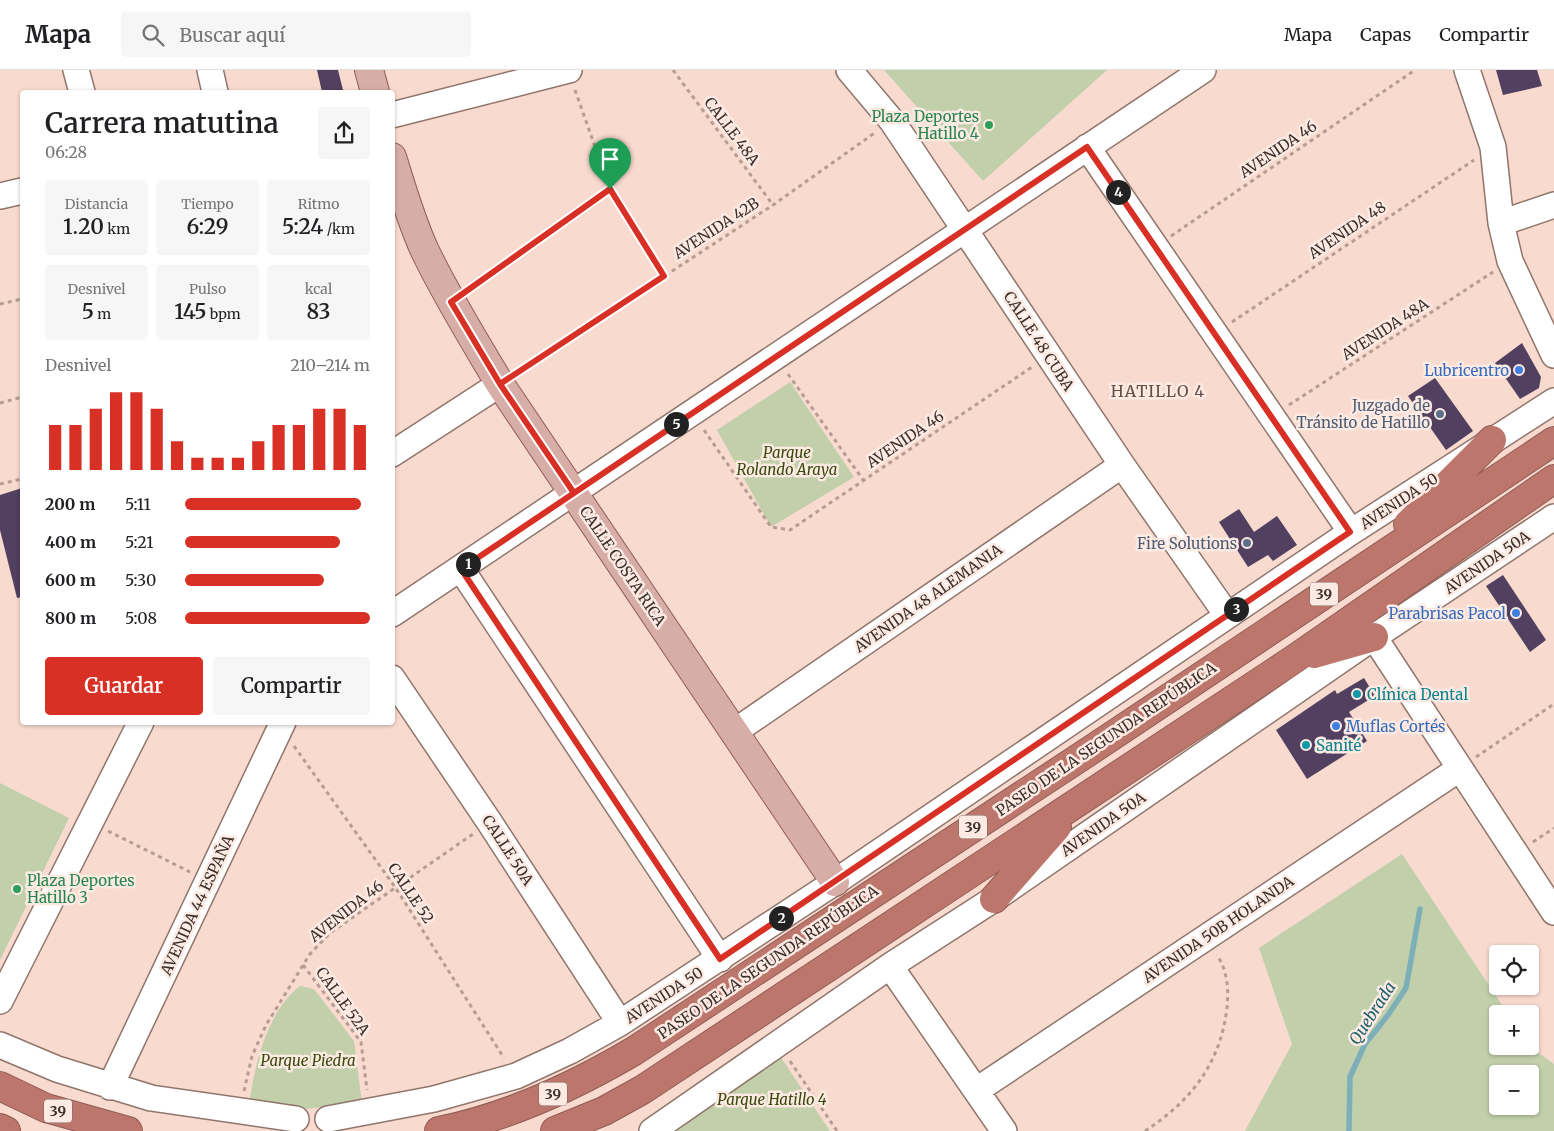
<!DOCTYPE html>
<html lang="es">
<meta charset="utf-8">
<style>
body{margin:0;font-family:Merriweather,serif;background:#f6f6f6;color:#202124;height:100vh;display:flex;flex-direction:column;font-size:19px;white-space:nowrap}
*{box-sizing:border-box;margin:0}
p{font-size:16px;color:#757577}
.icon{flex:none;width:28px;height:28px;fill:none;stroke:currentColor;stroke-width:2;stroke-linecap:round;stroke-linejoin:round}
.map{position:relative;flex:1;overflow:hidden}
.sheet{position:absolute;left:20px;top:20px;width:375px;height:635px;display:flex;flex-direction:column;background:#fff;border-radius:5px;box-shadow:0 1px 4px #0004}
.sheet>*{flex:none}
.fabs{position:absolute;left:1489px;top:875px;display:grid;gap:10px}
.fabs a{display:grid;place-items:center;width:50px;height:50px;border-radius:5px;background:#fff;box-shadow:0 1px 4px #0004;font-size:25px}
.pin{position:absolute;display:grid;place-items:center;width:42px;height:42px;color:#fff;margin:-51px -21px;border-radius:50% 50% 50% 0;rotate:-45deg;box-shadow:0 0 5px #0007}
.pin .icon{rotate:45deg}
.km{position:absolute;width:25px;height:25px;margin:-12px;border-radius:50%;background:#222;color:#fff;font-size:14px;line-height:25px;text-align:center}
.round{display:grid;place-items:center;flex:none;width:52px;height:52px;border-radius:5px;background:#f6f6f6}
.overview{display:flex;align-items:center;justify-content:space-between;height:85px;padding:0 25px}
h1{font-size:28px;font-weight:600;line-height:38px}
.stats{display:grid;grid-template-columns:repeat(3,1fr);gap:8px;height:85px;padding:5px 25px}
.stats div{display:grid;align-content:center;border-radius:5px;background:#f6f6f6;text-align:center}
.stats b{font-size:21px;font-weight:600}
.stats small{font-size:14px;font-weight:400}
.stats p{font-size:14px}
.chart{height:140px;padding:10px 25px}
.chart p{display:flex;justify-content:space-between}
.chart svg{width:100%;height:90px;margin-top:5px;stroke:#d93025;stroke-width:6}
.action{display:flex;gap:10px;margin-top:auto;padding:10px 25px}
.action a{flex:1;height:58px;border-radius:5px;background:#d93025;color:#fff;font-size:20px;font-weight:600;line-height:58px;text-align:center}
.action a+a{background:#f6f6f6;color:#202124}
ul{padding:0 25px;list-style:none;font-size:16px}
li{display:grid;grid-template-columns:80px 60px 1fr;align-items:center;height:38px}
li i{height:12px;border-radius:6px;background:#d93025}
header{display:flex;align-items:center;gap:30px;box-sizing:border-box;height:70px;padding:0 25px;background:#fff;border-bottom:1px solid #e0e0e0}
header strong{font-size:24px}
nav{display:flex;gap:28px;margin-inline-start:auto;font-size:18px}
.search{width:350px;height:45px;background:#f6f6f6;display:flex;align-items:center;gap:12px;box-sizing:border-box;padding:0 18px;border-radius:5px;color:#757577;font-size:19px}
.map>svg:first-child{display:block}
.green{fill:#c1cfab;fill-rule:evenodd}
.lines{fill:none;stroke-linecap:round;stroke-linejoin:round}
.stream{stroke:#7dafb9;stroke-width:5.5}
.building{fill:#51405f}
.minor-casing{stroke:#90756b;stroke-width:28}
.major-casing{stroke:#8f5d55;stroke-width:30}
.highway-casing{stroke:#8f5d55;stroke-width:30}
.path{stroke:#b59d94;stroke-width:3;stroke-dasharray:4 4;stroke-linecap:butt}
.minor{stroke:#fff;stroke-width:25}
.major{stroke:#d7ada7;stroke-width:28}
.highway{stroke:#bd766c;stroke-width:28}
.route-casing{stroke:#fff;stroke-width:10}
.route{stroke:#d93025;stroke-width:6}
.leisure-dot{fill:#2e9e5b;stroke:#fdeae3;stroke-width:2}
.shop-dot{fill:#3f7fe0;stroke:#fdeae3;stroke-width:2}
.service-dot{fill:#5c6f8a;stroke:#fdeae3;stroke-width:2}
.culture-dot{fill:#0f9aa8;stroke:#fdeae3;stroke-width:2}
.labels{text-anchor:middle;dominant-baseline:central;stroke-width:5;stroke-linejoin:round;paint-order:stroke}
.shield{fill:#fdeae3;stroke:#746662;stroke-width:1}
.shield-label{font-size:14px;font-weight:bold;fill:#3a2e2a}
.leisure-label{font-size:15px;fill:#27864d;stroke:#fdeae3;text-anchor:end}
.street-label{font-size:15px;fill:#3a2e2a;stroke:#fdeae3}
.shop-label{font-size:15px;fill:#366cbe;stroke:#fdeae3;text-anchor:end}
.service-label{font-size:15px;fill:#4e5e75;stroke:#fdeae3;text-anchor:end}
.park-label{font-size:15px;font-style:italic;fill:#37480b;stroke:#fdeae3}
.culture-label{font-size:15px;fill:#0d838f;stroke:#fdeae3;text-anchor:start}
.neighbourhood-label{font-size:16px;letter-spacing:1px;fill:#674d44;stroke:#fdeae3}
.water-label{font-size:16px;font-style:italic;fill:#1a5e6a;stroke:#fdeae3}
</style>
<header>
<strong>Mapa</strong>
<div class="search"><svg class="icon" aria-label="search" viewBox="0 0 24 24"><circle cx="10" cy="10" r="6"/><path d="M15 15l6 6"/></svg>Buscar aquí</div>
<nav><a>Mapa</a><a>Capas</a><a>Compartir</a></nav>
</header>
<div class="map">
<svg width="1554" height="1061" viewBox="0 0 1554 1061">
<rect width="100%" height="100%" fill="#f9dacf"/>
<path class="green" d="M884 0H1107L983 111Z
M790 312 854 407 771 457 717 360Z
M0 713 69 748 0 890Z
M1402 784 1508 944H1498V976H1529L1554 994V1061H1245L1292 974 1259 878ZM1498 1004H1530V1036H1498Z
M300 916 314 919 354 971 362 1033 295 1040 249 1035C254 997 267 941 300 916Z
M780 986 830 1061H666Z"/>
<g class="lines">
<path class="stream" d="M1349 1061 1350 1007 1365 974 1388 945 1406 918 1420 839"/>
</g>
<path class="building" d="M317 0H338L343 20 322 22Z
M1496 0H1537L1542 16 1503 25Z
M1522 273 1541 307 1539 318 1520 329 1495 293Z
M1435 308 1473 361 1446 380 1408 326Z
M22 418V527L17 528 0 460V425Z
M1239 439 1254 462 1277 446 1297 475 1273 491 1268 485 1248 497 1219 452Z
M1503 505 1546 570 1530 582 1486 516Z
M1364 608 1375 626 1349 642 1367 671 1307 709 1276 660 1335 620 1337 624Z"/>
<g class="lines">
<defs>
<path id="minor" d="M76 0 82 22
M210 0 215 22
M849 0 892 51 1122 395 1227 545
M1467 0 1493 77 1501 153 1510 191 1554 285
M392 45 569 0
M1087 77 1351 462
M0 126 22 121
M1501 153 1554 135
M392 384 500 314
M461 499 720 889
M392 544 1203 0
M1374 567 1554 842
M392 608 490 753 620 953
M734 662 1122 395
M890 896 1004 1061
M0 931 141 652
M0 975 57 999 151 1028 296 1049
M110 1017 283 652
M977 1020 1459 699
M328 1049 434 1029 516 1006 570 981 620 953 835 812 1351 462 1554 331
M652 1061 890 896 994 829 1374 567 1554 447"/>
<path id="major" d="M369 0 375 22
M392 87C402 119 411 151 425 181 447 227 474 270 500 314L835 812"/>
<path id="highway" d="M1408 454 1492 370
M1314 584 1374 567
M994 829 1057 757
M0 1016 46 1038 128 1061
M0 1058 6 1061
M439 1061C509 1047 573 1017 634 981L1094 678 1554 371
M555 1061 604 1041 642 1020 1293 590 1554 409"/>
</defs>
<use href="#minor" class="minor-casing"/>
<use href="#major" class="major-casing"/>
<use href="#highway" class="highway-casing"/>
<path class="path" d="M673 0 773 135
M575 20 610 119 664 206
M1171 166 1415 0
M470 219 610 119
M0 234 22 229
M1232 252 1474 90
M518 302 773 135 876 62
M788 304 864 411
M0 333 22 327
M1289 335 1493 202
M704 360 771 457 790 460 1032 297
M0 414 22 409
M294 676 395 817 504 988
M1476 687 1554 634
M108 761 190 802
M1533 772 1554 758
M303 895 361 972 367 1020
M790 991 837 1061
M244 1021 252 986 266 955 310 884 330 863 473 764
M1145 1061C1191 1031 1221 993 1227 937 1229 919 1227 900 1217 885"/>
<use href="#minor" class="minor"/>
<use href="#major" class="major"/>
<use href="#highway" class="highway"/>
</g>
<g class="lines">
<defs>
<path id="route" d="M610 119 451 232 500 314 574 423 461 499 720 889 1350 462 1087 77 574 423 500 314 664 206 610 119"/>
</defs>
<use href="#route" class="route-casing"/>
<use href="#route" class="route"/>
</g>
<g class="leisure-dot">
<circle cx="989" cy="55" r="5"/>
<circle cx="17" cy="819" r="5"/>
</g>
<g class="shop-dot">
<circle cx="1519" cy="300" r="5"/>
<circle cx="1516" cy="543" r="5"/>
<circle cx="1336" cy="656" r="5"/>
</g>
<g class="service-dot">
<circle cx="1440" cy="344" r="5"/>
<circle cx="1247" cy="473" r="5"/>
</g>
<g class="culture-dot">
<circle cx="1357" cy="624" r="5"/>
<circle cx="1306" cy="675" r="5"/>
</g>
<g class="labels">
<g class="shield">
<rect x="1310" y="512.5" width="28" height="23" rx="4"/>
<rect x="959" y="745.5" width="28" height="23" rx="4"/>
<rect x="539" y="1012.5" width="28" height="23" rx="4"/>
<rect x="44" y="1029.5" width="28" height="23" rx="4"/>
</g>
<g class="shield-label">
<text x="1324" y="524">39</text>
<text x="973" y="757">39</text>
<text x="553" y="1024">39</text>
<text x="58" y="1041">39</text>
</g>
<g class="leisure-label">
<text x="979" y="46">Plaza Deportes<tspan x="979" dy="17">Hatillo 4</tspan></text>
<text x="27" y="810" text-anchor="start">Plaza Deportes<tspan x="27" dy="17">Hatillo 3</tspan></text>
</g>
<g class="street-label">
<text transform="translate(732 61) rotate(53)">CALLE 48A</text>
<text transform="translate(1278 79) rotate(-34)">AVENIDA 46</text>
<text transform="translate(716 158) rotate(-33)">AVENIDA 42B</text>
<text transform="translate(1347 160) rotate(-34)">AVENIDA 48</text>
<text transform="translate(1385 259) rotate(-33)">AVENIDA 48A</text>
<text transform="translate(1039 271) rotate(57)">CALLE 48 CUBA</text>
<text transform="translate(905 369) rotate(-34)">AVENIDA 46</text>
<text transform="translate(1399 431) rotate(-33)">AVENIDA 50</text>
<text transform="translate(1487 492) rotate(-34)">AVENIDA 50A</text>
<text transform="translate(623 496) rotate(56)">CALLE COSTA RICA</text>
<text transform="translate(928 528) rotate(-35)">AVENIDA 48 ALEMANIA</text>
<text transform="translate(1106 669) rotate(-34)">PASEO DE LA SEGUNDA REPÚBLICA</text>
<text transform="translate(1103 754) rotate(-35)">AVENIDA 50A</text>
<text transform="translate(508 780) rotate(57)">CALLE 50A</text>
<text transform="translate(411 823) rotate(56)">CALLE 52</text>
<text transform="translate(197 835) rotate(-65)">AVENIDA 44 ESPAÑA</text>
<text transform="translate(346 841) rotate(-38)">AVENIDA 46</text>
<text transform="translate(1218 859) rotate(-34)">AVENIDA 50B HOLANDA</text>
<text transform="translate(768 892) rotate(-34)">PASEO DE LA SEGUNDA REPÚBLICA</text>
<text transform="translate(664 925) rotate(-33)">AVENIDA 50</text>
<text transform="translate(343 931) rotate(54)">CALLE 52A</text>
</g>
<g class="shop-label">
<text x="1509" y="300">Lubricentro</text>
<text x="1506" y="543">Parabrisas Pacol</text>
<text x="1346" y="656" text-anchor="start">Muflas Cortés</text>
</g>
<g class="service-label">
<text x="1430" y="335">Juzgado de<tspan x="1430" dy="17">Tránsito de Hatillo</tspan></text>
<text x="1237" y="473">Fire Solutions</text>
</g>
<g class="park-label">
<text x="787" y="382">Parque<tspan x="787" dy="17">Rolando Araya</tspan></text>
<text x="308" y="990">Parque Piedra</text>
<text x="772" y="1029">Parque Hatillo 4</text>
</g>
<g class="culture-label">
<text x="1367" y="624">Clínica Dental</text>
<text x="1316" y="675">Sanité</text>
</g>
<g class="neighbourhood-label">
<text x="1158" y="321">HATILLO 4</text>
</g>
<g class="water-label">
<text transform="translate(1372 943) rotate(-57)">Quebrada</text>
</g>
</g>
</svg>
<div class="fabs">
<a><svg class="icon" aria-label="locate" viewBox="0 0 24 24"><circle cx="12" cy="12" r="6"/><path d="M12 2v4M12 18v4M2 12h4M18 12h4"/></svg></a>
<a>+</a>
<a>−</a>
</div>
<div class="pin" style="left:610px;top:119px;background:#1e9e55"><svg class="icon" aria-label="arrive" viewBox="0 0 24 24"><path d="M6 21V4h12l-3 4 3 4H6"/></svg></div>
<b class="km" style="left:468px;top:494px">1</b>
<b class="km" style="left:781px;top:848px">2</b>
<b class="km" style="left:1236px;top:539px">3</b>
<b class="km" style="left:1118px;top:122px">4</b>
<b class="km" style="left:676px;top:354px">5</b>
<section class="sheet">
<div class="overview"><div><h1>Carrera matutina</h1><p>06:28</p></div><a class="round"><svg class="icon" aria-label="share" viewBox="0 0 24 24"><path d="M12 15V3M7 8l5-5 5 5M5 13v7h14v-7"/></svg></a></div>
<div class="stats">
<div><p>Distancia</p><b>1.20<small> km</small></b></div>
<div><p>Tiempo</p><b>6:29</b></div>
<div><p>Ritmo</p><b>5:24<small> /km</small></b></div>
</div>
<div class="stats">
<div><p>Desnivel</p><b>5<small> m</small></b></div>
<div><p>Pulso</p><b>145<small> bpm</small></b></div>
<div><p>kcal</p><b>83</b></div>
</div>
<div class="chart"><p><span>Desnivel</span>210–214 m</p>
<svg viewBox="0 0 160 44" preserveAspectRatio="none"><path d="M5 44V22M15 44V22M25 44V14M35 44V6M45 44V6M55 44V14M65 44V30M75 44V38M85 44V38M95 44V38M105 44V30M115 44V22M125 44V22M135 44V14M145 44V14M155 44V22"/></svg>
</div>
<ul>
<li><b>200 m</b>5:11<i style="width:95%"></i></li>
<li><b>400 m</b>5:21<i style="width:84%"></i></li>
<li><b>600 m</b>5:30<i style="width:75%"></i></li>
<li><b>800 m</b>5:08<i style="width:100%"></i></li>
</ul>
<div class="action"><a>Guardar</a><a>Compartir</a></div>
</section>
</div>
